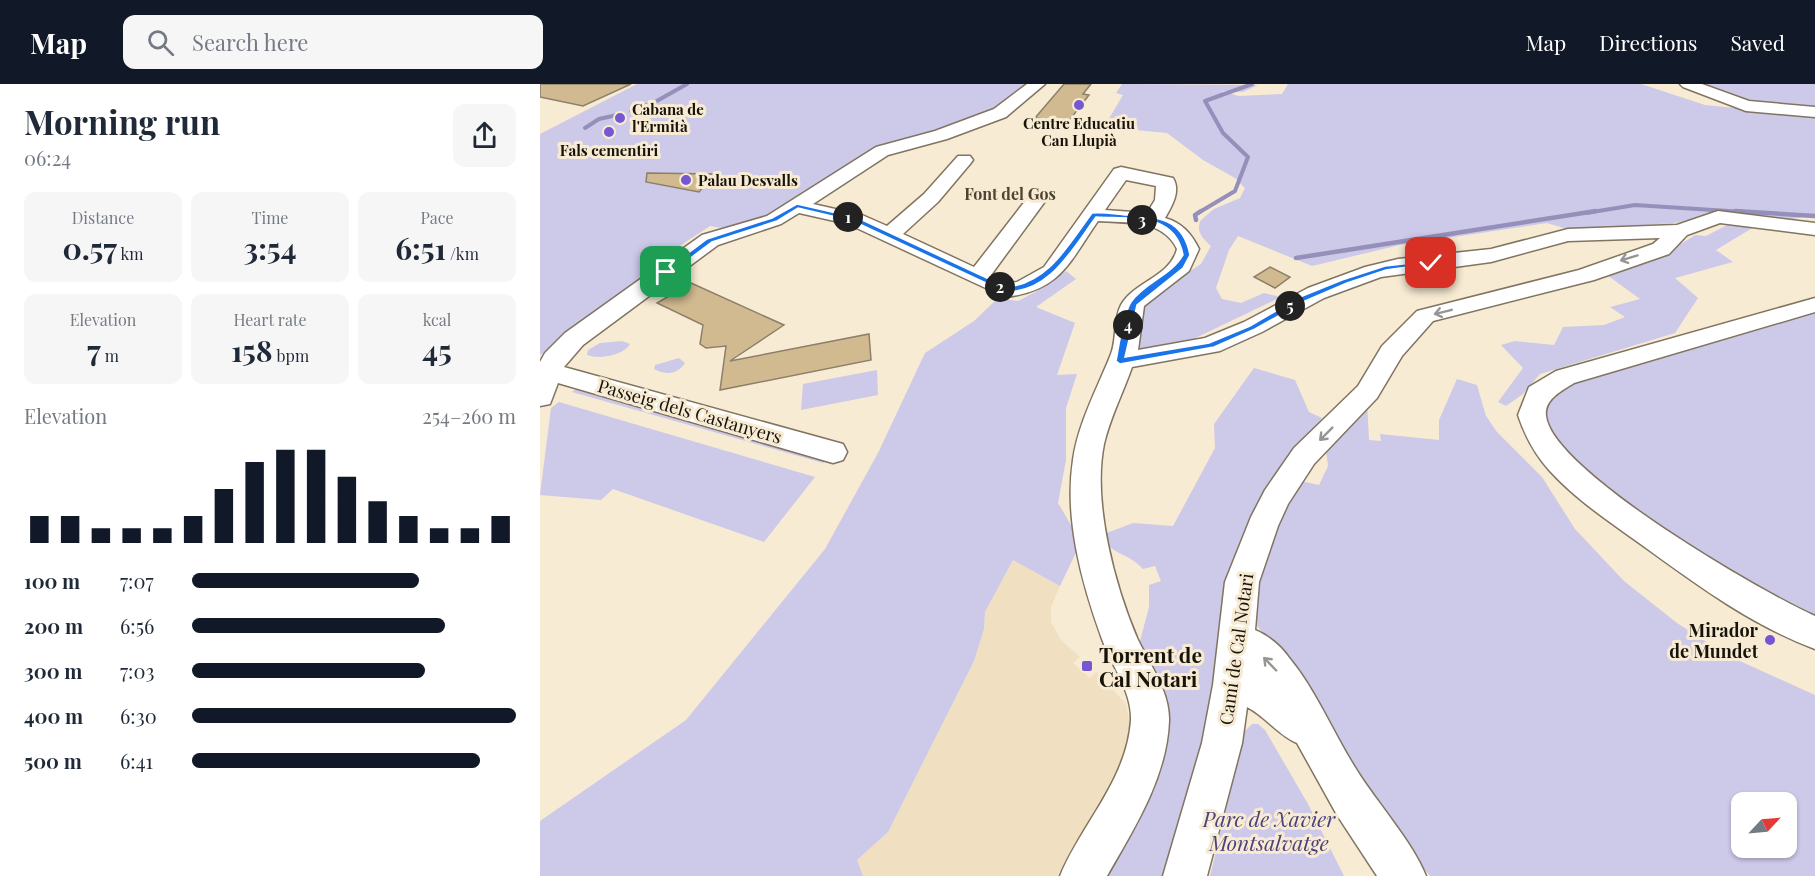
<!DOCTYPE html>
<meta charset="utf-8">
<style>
body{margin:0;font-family:"Playfair Display",serif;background:#f6f6f7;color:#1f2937;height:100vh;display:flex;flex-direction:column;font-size:22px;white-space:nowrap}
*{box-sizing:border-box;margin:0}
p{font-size:20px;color:#747a83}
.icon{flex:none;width:33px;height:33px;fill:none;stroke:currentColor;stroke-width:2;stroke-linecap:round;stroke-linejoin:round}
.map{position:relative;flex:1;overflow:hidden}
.sheet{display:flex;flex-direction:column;background:#fff;width:540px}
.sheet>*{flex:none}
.needle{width:39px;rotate:64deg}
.controls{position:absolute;left:1191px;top:708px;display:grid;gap:12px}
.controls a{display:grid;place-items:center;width:66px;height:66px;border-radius:12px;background:#fff;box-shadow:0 2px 4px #0004;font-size:30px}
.pin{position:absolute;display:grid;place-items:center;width:51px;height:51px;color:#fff;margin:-26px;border-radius:12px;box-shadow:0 3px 9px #0006}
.km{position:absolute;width:30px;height:30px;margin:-15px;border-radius:50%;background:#222;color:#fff;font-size:16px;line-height:30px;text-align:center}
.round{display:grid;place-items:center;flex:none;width:63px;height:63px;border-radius:12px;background:#f6f6f7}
.headline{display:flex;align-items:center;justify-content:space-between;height:102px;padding:0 24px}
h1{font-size:33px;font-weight:700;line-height:45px}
.figures{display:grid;grid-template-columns:repeat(3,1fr);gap:9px;height:102px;padding:6px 24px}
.figures div{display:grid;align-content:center;border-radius:12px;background:#f6f6f7;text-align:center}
.figures b{font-size:30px;font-weight:700}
.figures small{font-size:16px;font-weight:400}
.figures p{font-size:16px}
.chart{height:168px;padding:12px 24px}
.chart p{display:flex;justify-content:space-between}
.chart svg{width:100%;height:108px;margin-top:6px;stroke:#111827;stroke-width:6}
ul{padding:0 24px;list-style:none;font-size:20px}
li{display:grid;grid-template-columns:96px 72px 1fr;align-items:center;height:45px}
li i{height:15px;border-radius:8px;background:#111827}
header{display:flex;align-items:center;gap:36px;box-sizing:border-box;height:84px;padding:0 30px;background:#111827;color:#fff}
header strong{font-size:28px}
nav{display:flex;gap:33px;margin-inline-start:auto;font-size:21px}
.search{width:420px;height:54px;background:#f6f6f7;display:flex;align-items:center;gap:15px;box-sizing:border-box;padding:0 21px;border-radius:12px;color:#747a83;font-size:22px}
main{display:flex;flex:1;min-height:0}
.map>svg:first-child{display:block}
.built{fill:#f1dfc1}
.green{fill:#cdc9e9;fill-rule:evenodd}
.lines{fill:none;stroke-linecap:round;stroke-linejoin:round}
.stream-far1{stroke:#9590ba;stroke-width:4}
.stream{stroke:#9590ba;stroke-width:4.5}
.building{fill:#d2ba90;stroke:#8c806b;stroke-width:1.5}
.minor-casing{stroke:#817460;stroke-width:3}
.minor{fill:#fff;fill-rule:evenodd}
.oneway{stroke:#979591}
.route{fill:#1a73e8;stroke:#fff;stroke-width:1.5}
.poi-dot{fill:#7557d1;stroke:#f8ebd3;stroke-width:2}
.labels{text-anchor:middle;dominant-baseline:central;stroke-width:6;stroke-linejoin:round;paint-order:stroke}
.far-poi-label{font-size:15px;font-weight:bold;fill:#17130a;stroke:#f8ebd3;text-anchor:start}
.far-neighbourhood-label{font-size:16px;font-weight:bold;fill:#4e4330;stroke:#f8ebd3}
.street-label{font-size:18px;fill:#17130a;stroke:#f8ebd3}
.poi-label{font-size:18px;font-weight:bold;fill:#17130a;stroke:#f8ebd3;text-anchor:end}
.near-poi-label{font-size:21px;font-weight:bold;fill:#17130a;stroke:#f8ebd3;text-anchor:start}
.near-park-label{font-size:21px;font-style:italic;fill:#4c417a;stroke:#f8ebd3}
</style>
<header>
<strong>Map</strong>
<div class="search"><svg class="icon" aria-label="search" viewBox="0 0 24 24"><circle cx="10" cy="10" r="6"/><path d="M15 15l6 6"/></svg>Search here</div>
<nav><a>Map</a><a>Directions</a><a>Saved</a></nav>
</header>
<main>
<section class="sheet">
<div class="headline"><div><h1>Morning run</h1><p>06:24</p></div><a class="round"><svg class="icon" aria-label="share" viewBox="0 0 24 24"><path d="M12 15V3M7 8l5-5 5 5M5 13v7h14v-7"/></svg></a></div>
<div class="figures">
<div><p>Distance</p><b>0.57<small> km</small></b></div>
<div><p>Time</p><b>3:54</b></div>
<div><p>Pace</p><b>6:51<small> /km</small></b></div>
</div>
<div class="figures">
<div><p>Elevation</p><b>7<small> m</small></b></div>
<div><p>Heart rate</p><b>158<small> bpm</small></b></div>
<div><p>kcal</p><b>45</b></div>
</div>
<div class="chart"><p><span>Elevation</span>254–260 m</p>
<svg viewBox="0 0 160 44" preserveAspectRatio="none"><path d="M5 44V33M15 44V33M25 44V38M35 44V38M45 44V38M55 44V33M65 44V22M75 44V11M85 44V6M95 44V6M105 44V17M115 44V27M125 44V33M135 44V38M145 44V38M155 44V33"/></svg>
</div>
<ul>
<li><b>100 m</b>7:07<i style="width:70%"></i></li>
<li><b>200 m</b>6:56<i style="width:78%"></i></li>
<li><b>300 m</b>7:03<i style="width:72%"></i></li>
<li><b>400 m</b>6:30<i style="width:100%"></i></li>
<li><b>500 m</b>6:41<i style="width:89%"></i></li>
</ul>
</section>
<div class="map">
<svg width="1275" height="792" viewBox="0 0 1275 792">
<rect width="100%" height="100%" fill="#f8ebd3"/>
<path class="built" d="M473 476 520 502 511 523V538L521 556 540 573 533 579 550 594 557 588 586 620 590 640 582 677 517 792H323L317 776 348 748 434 577 444 545 445 528Z"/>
<path class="green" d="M97 0H492C449 43 395 44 342 65 287 87 235 156 170 142L132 167 131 174 0 271V50Z
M582 0 718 1 703 8 680 7 699 12 742 10 748 0H1101L1165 21 1275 32V130L1245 137 1175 131 1134 139 1030 146 1007 139 860 161 772 182 698 152 689 166 676 204 682 215 701 219 724 209 741 213 643 260 597 266 601 226 629 200 661 180 671 162C663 155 655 147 661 136L674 125 700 114 705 104 695 94 663 76 627 49 564 43 583 11 576 9Z
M1156 0H1275V25L1219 22Z
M1189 140 1214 143 1176 166 1193 178 1135 194 1158 214 1135 249 1000 290 983 310 966 322 958 318 983 284 961 261 975 257 1014 261 1023 243 1064 241 1085 233 1070 223 1100 215 1067 191C1096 177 1128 170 1155 151L1166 152Z
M526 187 536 195 496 223 535 239 517 291 537 290 526 324V376L518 419 541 458 520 502 473 476 445 528 444 545 434 577 348 748 317 776 323 792H0V737L146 636 285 465 338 369 385 269 434 237 458 214 478 217 499 206Z
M1275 228V532L1207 501 1065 406 1021 366 1006 334V325L1015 309 1033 299Z
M82 257 90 260C84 271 59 276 47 271L48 266 60 259Z
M139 274 145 279C137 291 126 291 114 285L115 281Z
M714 284 755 296 769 328 782 334 749 385 629 792H556L607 696 600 557 609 523V501L621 497 615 482 603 485C587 468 574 472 559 452L593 439 633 442 675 364 674 340Z
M337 286 338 311 261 326 263 300Z
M917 295 937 301 946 332 957 348 1002 393 1035 445 1084 497 1137 539 1168 559 1202 578 1275 611V792H890L855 750 768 611 713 536 714 503 726 458 760 397 779 401 788 382 785 359 827 316 829 356 841 357 840 350 899 356V336ZM1202 718H1246V764H1202Z
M38 303 288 374 283 379 32 308Z
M19 318 275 393 224 458 73 405 61 416 0 411 11 324Z
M712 640H718L725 646 768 720 804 792H670L705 647Z"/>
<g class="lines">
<path class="stream-far1" d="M91 27 115 18 147 0
M45 44 59 35 77 31
M658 129 695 107 708 73 683 49 665 17 712 0
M1046 129 1095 121 1220 129"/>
<path class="stream" d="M1195 127 1275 132
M656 136 655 131 661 127
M756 174 1056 127"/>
</g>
<path class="building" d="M0 0H91L43 22 0 13Z
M524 0H551L543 10 549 11 528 38 495 34Z
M107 89 175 90 159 108 106 98Z
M730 183 750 193 735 204 714 193Z
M151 199 244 241 190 277 329 250 331 276 180 306 186 262 166 264 160 260 163 241 117 219Z"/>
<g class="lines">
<defs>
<path id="minor" d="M487 0H505L466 33 407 55 348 71 273 120 322 131 347 142 384 110 418 72H430L433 76 430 80 398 118 363 150 434 183 489 112H503L506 116 451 191 468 199 477 198 504 183 574 85 581 83 633 94C641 107 632 122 625 134 642 139 651 149 659 165L649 187 604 222 598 266 665 254 704 238 768 204 825 183 858 175 951 165 1028 145 1137 141 1178 127 1275 139V151L1180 139 1147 151 1129 170 1054 196 893 237 862 272 837 314 774 380 748 420 738 442 719 498 715 546C729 552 741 562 750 575 777 608 793 649 816 685 837 719 872 757 886 792H837L797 731 757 659C738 651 726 633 707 623L702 659 667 792H623L662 659 673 601 685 498 711 433 725 406 754 364 818 302 842 262 877 227 1039 186 1113 160 1120 154 1028 157 951 178 841 193 784 214 722 248 680 267 592 283C583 309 570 334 564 360 552 418 575 503 598 556 610 581 630 608 629 637 627 693 594 745 567 792H520C542 739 587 696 591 636 592 607 571 581 562 555 542 500 524 435 533 376 538 339 558 303 571 270 577 255 573 236 581 221 595 197 630 193 637 165 623 135 586 139 558 137 529 179 520 207 465 213L308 140 259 129 241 140 178 161 43 261 24 283 303 360 307 368 303 376 293 379 18 299 10 320 0 322V278L5 269 25 249 162 151 227 132 336 63 395 47 454 25ZM586 96 616 102 615 116 607 129 565 126Z
M1140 0H1162L1209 17 1275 23V33L1206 27 1143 3Z
M1275 214V228L1034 299C1022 307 1004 315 1006 332 1012 387 1223 509 1275 532V565C1211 541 1157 501 1102 461 1070 438 1036 416 1009 386 994 369 985 352 978 331L989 303 1016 287Z"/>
</defs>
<use href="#minor" class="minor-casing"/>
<use href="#minor" class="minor"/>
</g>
<defs><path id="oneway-shaft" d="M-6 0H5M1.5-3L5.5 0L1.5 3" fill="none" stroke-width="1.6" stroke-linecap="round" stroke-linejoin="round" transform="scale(1.5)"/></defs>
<g class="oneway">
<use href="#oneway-shaft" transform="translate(1089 174) rotate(163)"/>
<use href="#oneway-shaft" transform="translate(903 228) rotate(166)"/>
<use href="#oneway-shaft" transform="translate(786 350) rotate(135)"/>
<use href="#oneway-shaft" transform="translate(730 580) rotate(-134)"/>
</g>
<path class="route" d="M257 120 318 134 466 203C508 200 529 160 552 129 563 128 574 130 585 131 618 133 643 134 650 171L643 184 597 221 585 273 669 259 710 242 760 213 802 196 845 182 891 177 895 179 846 186 807 199 765 217 715 245 674 263 580 280 576 277C579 262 583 230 591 218 605 198 631 192 643 171 635 128 591 135 556 133 533 164 508 212 463 207L313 137 258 124 237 137 172 158 129 190 123 188 167 155 232 134Z"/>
<g class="poi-dot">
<circle cx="539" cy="21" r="6"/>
<circle cx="80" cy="34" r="6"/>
<circle cx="69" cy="48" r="6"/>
<circle cx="146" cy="96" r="6"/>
<circle cx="1230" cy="556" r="6"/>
<rect x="541" y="576" width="12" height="12" rx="3"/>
</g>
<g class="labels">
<g class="far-poi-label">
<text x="92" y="25">Cabana de<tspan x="92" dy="17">l'Ermità</tspan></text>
<text x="539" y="39" text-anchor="middle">Centre Educatiu<tspan x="539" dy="17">Can Llupià</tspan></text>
<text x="69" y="66" text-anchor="middle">Fals cementiri</text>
<text x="158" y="96">Palau Desvalls</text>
</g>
<g class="far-neighbourhood-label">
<text x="470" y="109">Font del Gos</text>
</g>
<g class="street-label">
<text transform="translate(150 327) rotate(16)">Passeig dels Castanyers</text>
<text transform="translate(696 565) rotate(-82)">Camí de Cal Notari</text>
</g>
<g class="poi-label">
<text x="1218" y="546">Mirador<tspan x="1218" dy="21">de Mundet</tspan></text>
</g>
<g class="near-poi-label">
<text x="559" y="570">Torrent de<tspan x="559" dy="24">Cal Notari</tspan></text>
</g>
<g class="near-park-label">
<text x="729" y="734">Parc de Xavier<tspan x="729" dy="24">Montsalvatge</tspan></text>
</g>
</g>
</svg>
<div class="controls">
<a><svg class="needle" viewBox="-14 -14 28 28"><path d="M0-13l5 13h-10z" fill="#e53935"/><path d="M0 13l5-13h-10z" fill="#747a83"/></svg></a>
</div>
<div class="pin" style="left:126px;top:188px;background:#1e9e55"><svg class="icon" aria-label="arrive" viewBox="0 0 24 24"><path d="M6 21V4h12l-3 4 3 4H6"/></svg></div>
<div class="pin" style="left:891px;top:179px;background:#d93025"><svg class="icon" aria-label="check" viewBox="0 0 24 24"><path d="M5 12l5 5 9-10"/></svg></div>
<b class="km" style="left:308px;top:133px">1</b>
<b class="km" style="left:460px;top:203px">2</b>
<b class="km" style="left:602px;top:136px">3</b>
<b class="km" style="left:588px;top:241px">4</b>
<b class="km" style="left:750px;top:222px">5</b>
</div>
</main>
